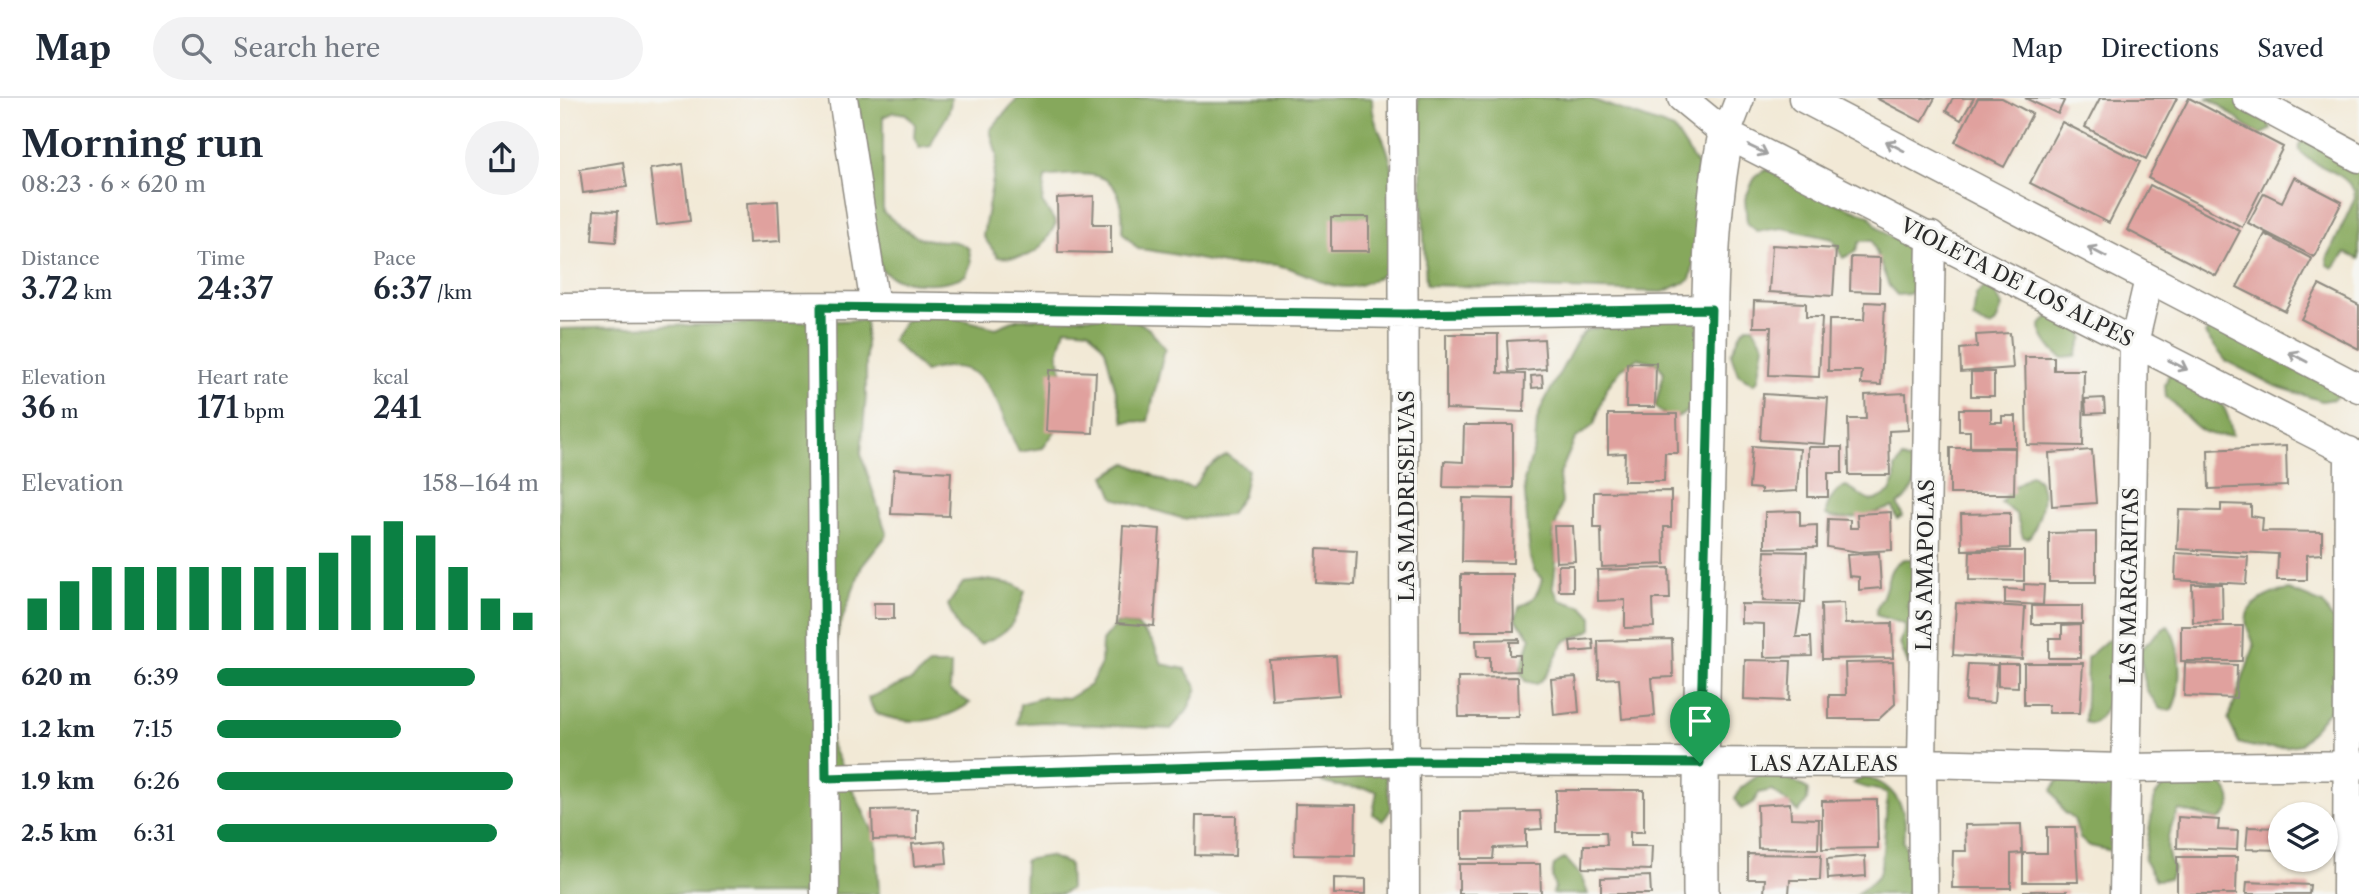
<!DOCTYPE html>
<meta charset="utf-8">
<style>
body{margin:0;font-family:"Libre Caslon Text",serif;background:#f2f2f3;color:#1f2937;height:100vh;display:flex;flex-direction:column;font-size:26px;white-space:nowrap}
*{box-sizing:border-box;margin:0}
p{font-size:23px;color:#747a83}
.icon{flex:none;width:38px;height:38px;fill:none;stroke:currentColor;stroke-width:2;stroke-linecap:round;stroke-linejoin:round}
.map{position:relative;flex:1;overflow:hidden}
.details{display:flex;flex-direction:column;background:#fff;width:560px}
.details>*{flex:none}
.fabs{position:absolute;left:1708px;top:704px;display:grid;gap:14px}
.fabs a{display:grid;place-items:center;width:70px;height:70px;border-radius:50%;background:#fff;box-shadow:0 2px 5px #0004;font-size:35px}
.pin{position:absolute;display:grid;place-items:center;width:60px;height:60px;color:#fff;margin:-72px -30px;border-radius:50% 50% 50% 0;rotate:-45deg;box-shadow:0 0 7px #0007}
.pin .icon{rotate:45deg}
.round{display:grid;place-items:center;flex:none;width:74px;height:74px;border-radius:37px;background:#f2f2f3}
.overview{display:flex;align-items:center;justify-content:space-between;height:119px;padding:0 21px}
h1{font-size:38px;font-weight:600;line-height:52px}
.stats{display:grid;grid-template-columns:repeat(3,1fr);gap:10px;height:119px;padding:7px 21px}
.stats div{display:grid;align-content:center}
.stats b{font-size:30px;font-weight:600}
.stats small{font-size:19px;font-weight:400}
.stats p{font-size:19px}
.chart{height:196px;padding:14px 21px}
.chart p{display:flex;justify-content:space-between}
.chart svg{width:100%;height:126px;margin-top:7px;stroke:#0b8043;stroke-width:6}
ul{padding:0 21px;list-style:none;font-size:23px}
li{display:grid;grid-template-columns:112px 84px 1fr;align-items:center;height:52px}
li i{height:18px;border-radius:9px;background:#0b8043}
header{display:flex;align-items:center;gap:42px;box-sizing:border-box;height:98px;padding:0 35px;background:#fff;border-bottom:2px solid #e0e1e3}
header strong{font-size:33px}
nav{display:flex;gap:38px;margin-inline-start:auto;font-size:24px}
.search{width:490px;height:63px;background:#f2f2f3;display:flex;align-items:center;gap:18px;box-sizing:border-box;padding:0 24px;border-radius:38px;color:#747a83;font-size:26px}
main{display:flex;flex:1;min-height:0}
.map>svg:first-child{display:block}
.forest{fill:#86a85c;stroke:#586a44;stroke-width:2}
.building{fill:#e0a19e}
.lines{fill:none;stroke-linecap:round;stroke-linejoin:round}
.minor-casing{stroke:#8e8a80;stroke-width:31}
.major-casing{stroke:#8e8a80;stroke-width:38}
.minor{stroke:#fff;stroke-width:28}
.major{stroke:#fff;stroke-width:35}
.oneway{stroke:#a0a0a0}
.route-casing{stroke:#fff;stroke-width:14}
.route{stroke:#0b8043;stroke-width:9}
.labels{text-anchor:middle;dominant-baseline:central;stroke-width:6;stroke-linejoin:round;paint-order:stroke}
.street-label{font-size:21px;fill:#2b2b2b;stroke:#f6f6f2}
</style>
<header>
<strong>Map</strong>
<div class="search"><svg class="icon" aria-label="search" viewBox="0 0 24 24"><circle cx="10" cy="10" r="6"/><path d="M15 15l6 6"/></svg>Search here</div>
<nav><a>Map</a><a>Directions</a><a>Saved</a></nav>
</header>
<main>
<section class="details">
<div class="overview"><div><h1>Morning run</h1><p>08:23 · 6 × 620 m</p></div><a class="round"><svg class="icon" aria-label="share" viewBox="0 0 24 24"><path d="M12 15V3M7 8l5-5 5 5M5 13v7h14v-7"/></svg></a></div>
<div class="stats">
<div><p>Distance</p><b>3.72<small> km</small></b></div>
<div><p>Time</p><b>24:37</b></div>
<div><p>Pace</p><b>6:37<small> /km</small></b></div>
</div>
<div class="stats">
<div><p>Elevation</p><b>36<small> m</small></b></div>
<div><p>Heart rate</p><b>171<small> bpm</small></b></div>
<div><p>kcal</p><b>241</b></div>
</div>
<div class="chart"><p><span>Elevation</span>158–164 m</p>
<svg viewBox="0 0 160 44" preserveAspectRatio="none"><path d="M5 44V33M15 44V27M25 44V22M35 44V22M45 44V22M55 44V22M65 44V22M75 44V22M85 44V22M95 44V17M105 44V11M115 44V6M125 44V11M135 44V22M145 44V33M155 44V38"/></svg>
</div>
<ul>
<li><b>620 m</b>6:39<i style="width:80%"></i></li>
<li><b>1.2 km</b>7:15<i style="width:57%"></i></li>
<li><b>1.9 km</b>6:26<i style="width:92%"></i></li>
<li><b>2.5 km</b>6:31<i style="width:87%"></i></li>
</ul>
</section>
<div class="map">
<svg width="1799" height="796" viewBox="0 0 1799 796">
<rect width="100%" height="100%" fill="#f6f6f2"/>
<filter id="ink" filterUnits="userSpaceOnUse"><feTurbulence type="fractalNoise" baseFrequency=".0143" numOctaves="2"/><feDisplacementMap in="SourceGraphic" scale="14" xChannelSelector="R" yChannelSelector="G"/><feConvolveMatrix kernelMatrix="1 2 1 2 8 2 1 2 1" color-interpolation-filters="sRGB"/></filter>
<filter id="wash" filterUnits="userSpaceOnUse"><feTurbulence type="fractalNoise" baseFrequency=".00686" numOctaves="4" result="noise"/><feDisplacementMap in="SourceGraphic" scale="28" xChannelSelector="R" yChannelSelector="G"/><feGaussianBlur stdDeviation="1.57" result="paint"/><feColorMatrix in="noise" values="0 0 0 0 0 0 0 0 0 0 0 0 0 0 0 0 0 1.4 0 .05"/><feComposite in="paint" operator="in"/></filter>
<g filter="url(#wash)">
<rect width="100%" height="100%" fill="#f2e9d6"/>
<path class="forest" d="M296 0H391C391 21 376 29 371 48L359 50 354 39 355 26 346 16 334 14 323 19V114C335 123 346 135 361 140 379 146 394 138 409 151L411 165 406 177C385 189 336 189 320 170L306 84 308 58Z
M458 0H812C812 28 823 34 829 58 840 93 838 137 829 173 775 207 767 178 717 167 702 164 684 169 669 167 638 162 609 154 578 151L562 134C566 71 535 73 485 79L482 104 496 125C481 155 471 162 438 159L423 138 437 58 430 32Z
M858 0H1028L1114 31 1137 67 1141 135 1130 182 1103 194 866 187Z
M1647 0H1693L1708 19 1711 32 1700 37C1679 27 1668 9 1647 0Z
M1744 42 1799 66V161L1786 155 1773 170 1768 167 1767 161 1795 100 1794 93C1782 70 1753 71 1739 52V46Z
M1208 71 1239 90 1310 118C1330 153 1362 135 1360 189L1349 196 1337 197 1329 188 1312 143H1300L1295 154 1283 160 1272 141 1223 130 1197 133 1187 125 1185 101 1196 77Z
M1430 185 1442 208 1436 225 1430 229 1413 221 1416 197Z
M368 213 436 230 458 221 570 218 589 231 605 250 588 323 564 324 545 251 529 232 505 230 498 256 503 281 499 328 483 350 459 354C435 306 430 252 365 274L332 242 345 223Z
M1491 215 1519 228 1523 239 1516 258C1514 258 1506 260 1504 260 1494 258 1480 237 1480 228Z
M1059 216 1139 218 1134 307C1121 322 1110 324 1095 309L1104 274 1096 265 1078 260 1061 271 1046 291 1034 327 1015 341 999 378 1002 404 993 438 996 464 993 489 1000 502 1023 509 1032 518V531C1023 538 1015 538 1006 543 996 549 996 572 977 586L965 583 960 573 971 539 955 520 960 508C974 503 978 495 982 481L974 472 970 460 964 383 975 348 977 322 982 308 1018 241 1025 233 1038 230Z
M306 222V298L301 356 327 437 302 468 279 530 268 583 266 636 316 740 319 796H0V231Z
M1652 226 1783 292 1774 301 1762 303 1715 288 1666 263 1645 236Z
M1187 229H1193L1204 247 1198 282 1194 286 1178 276 1171 256 1182 233Z
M1609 276C1644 288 1667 295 1672 337 1635 342 1630 317 1606 299L1605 287Z
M667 357 688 372 683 396 670 417 624 421 554 400 545 378 567 365 609 385 633 390 647 370Z
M1342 360 1359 366C1358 381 1352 399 1337 406L1343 418 1337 421 1333 409C1313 415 1287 426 1266 417 1266 406 1274 392 1286 388 1307 397 1304 412 1330 394L1335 382V370Z
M1471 377C1493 386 1479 426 1469 440L1463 439 1456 416 1441 405 1451 391Z
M1344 461H1352L1357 490 1347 508 1360 521 1348 566 1340 546 1346 527 1316 517C1315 508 1322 503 1324 495 1330 479 1327 469 1344 461Z
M427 482 453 486 465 493C456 524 451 535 420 546L399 532 388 507 403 485Z
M1729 492 1763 506 1783 537 1780 599 1741 646C1719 650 1701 653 1679 645L1668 622 1694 549C1693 541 1689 535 1687 528 1681 505 1713 494 1729 492Z
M557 525 577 527 593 544 602 566 625 571 637 590 627 613 611 631 483 624 457 626 460 606 484 599 509 600 530 587 541 566 542 543Z
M1608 528C1622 547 1623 591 1612 612L1600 611 1586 591 1579 552C1590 544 1596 534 1608 528Z
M1551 541 1557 544C1557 566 1554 617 1531 626L1525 624 1527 560 1546 543Z
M369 567H391L390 592 410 605C380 626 349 628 315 615L308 600 352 582Z
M1644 672C1662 683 1685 704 1659 722L1619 712C1609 731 1601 750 1614 770L1609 781 1596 782 1584 762 1595 698 1610 680Z
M757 673H825L831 711 823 723 813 716 817 693C799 688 779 691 762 684Z
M1200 676 1226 679 1248 691 1247 703 1239 714 1212 692 1199 695 1193 705 1181 711 1175 700 1181 690Z
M1304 679C1334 686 1351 712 1343 743 1350 757 1355 782 1347 796H1296C1303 791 1312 785 1318 778 1323 770 1327 708 1327 695 1315 689 1305 692 1293 685Z
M1556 680 1552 753 1530 748 1520 741 1514 721 1504 714 1492 692 1498 682Z
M488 758 509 766 510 791 501 796H464L465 762Z
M1005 760 1021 778 1028 796H992L995 790 992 779 994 767Z"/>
<g id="blocks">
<path class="building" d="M1316 0H1375L1362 24Z
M1393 0H1414L1401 22 1386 13Z
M1418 0H1442L1472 16 1444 69 1395 44Z
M1465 0H1498L1504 3 1498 16Z
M1540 0H1617L1586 61 1525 29Z
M1629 0 1723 49 1682 129 1588 80Z
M1502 24 1580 64 1549 125 1470 85Z
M63 64 67 89 23 95 20 71Z
M123 66 130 123 97 127 90 71Z
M1734 79 1782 104 1754 159 1688 125 1704 95 1722 104Z
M1590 87 1680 133 1656 178 1567 132Z
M534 98 533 126H551V155L498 154 497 100Z
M218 103 220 143 189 145 187 105Z
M34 112 58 113 56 144 32 142Z
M771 119H809V153H771Z
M1705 136 1752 161 1725 213 1677 189Z
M1212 147 1276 151 1273 198 1209 194Z
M1291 159 1320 160 1319 194 1290 193Z
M1759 187 1799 207V251L1741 221Z
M1194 203 1246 205V219H1262L1259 279 1209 277 1211 229H1193Z
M1305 204 1325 205 1321 287 1301 286 1302 273H1268L1269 222H1304Z
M1450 235 1453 270 1401 274 1400 251 1417 249 1416 237Z
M886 236H938V275L965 276 964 314 886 311Z
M984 241 986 271 949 274 947 243Z
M1465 259H1494V272H1524L1523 348 1467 347Z
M1067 265H1096L1095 309H1066Z
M489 272 536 274 533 335 486 333Z
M1411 274H1434V298H1411Z
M982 277 983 289 972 290 971 278Z
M1346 295 1348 332 1329 333 1330 377H1289L1288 321H1306L1305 297Z
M1203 296 1268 300 1265 346 1200 342Z
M1544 300 1545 315 1526 316 1525 301Z
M1399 311H1431V324H1442V318H1456V349H1410V333H1399Z
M1048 316H1117L1118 355H1105L1104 383H1064L1065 355 1048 356Z
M904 327H953V390L883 389 884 363 903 364Z
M1192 348 1240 351 1237 393 1201 395V391L1189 390Z
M1726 348 1727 388 1649 391 1648 352Z
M1248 349H1282V375H1268V399H1248Z
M1390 350H1455L1454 396H1390Z
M1532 352 1536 405 1492 408 1489 355Z
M334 371 391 374 389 418 331 416Z
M1111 393V429H1104L1105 466 1042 469 1041 430H1034V394Z
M903 400 954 401 953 465 902 464Z
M1661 406 1691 407V418L1703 420 1702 433 1762 434V456L1747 457V482H1717L1718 456 1617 451 1619 412 1661 413Z
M1240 413V428L1257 427V449L1205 450V414Z
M1331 414 1332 452 1299 454 1267 449 1268 421 1290 422V430H1298L1297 416Z
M1450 415V450L1402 452 1401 416Z
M563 428 600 431 594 528 557 525Z
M994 428H1013L1015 463 996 464Z
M1536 434V484H1489V435Z
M757 451 797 453 795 487 756 485Z
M1205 453 1247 454 1245 504 1203 503Z
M1410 453H1464V483L1409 482Z
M1319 455 1321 490 1299 492V479L1289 478 1287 457Z
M1616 455 1688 459 1686 486 1615 482Z
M998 467H1013V493H999Z
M1109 470 1110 501H1093L1094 529 1065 530V502L1038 503 1037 472Z
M901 476H953L954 533H901Z
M1464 486 1484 487 1483 507 1445 505V491L1464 492Z
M1632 486H1662L1663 523 1633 524Z
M314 505H334V521H314Z
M1284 505 1285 526 1332 525 1333 560 1262 561 1261 506Z
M1396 505 1465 509 1462 561 1393 557Z
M1181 506 1241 507 1236 539H1251L1252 558 1204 559V526L1181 525Z
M1472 508H1522V526H1472Z
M1520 527V560H1489V540H1502V528Z
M1621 528H1683L1682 563H1621Z
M959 541V544H950V557H960V573L930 574V559H917L916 542Z
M1033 541 1034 552 1011 554 1010 543Z
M1112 541 1113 579 1092 580 1095 618 1062 621 1059 580 1039 581 1038 543Z
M776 558 779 597 712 602 709 562Z
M1185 562 1231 563 1229 603 1184 601Z
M1333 564 1335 606 1319 621H1269V597H1286L1285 565Z
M1464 565H1523L1520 615H1489L1488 607H1464Z
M1625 565 1677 567 1676 600 1624 598Z
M1408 566 1437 567 1434 605 1405 603Z
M1438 566H1458V589L1438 588Z
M958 579 959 619H899L898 580Z
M1016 579 1019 614 994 617 991 581Z
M996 692H1084V734H1070V748H1092L1091 772 1023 770 1024 747H1047L1046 734H996Z
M1317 702 1318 750 1262 751V703Z
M1230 705 1231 720 1259 721 1258 751 1198 750 1197 707Z
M735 706 796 707 795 758 734 757Z
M357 711V741L313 742 312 712Z
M980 713 982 731 966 732V749L934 750 933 761H901V714Z
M636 718H676L675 758 635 757Z
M1618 719 1659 722 1658 732 1678 733 1677 752 1617 750Z
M1461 726 1462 755 1451 756V790H1392L1393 753H1406L1405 727Z
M1487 729H1515L1518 784H1463V755H1487Z
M1688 729 1720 730V752L1686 751Z
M385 743 387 765 354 768 352 746Z
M1188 756 1261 757 1260 782H1230L1229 796H1204L1205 781H1188Z
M1305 758 1306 778 1268 781 1267 761Z
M1617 759H1677L1676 796H1617Z
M899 766H980L981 796H899Z
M1090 778 1091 796H1041V780Z
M774 780 806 781V796H774Z
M1687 784 1750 787 1749 796H1686Z
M1464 793H1507V796H1464Z"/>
</g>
</g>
<g filter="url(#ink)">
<use href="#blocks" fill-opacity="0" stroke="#8e8a80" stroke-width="2"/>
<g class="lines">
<defs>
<path id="minor" d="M283 0 315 208
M843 0 845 796
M1122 0 1166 36 1799 359
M1243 0 1799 290
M1687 0 1799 60
M1166 36 1180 0
M0 209 315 208 845 216 1151 211
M261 209 265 796
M266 680 846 663 1362 665 1564 670 1799 667
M1363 796 1362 665 1371 138
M1564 796 1574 245 1589 181
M1787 796 1789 353"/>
<path id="major" d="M1141 796C1140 643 1144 491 1148 339 1150 239 1146 134 1166 36"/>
</defs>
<use href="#minor" class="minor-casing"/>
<use href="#major" class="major-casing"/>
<use href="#minor" class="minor"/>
<use href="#major" class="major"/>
</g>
<defs><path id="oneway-shaft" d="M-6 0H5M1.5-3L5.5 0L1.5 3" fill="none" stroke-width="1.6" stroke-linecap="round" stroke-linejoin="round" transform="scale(1.75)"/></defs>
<g class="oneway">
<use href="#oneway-shaft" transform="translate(1335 48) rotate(-152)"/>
<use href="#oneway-shaft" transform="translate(1198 52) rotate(26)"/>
<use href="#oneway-shaft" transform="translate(1537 154) rotate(-152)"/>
<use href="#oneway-shaft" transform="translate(1738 259) rotate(-152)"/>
<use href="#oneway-shaft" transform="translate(1618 267) rotate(27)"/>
</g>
</g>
<g class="lines" filter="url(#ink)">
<defs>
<path id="route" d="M261 209 845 216 1151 211 1140 665 846 663 266 680Z"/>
</defs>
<use href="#route" class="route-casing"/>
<use href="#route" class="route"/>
</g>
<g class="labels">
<g class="street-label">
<text transform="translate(1457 184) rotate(27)">VIOLETA DE LOS ALPES</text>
<text transform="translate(846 398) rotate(-90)">LAS MADRESELVAS</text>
<text transform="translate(1365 467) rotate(-89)">LAS AMAPOLAS</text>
<text transform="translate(1569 488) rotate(-89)">LAS MARGARITAS</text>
<text x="1264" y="665">LAS AZALEAS</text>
</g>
</g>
</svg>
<div class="fabs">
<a><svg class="icon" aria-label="layers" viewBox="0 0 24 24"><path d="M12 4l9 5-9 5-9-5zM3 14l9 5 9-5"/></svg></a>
</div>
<div class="pin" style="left:1140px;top:665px;background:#1e9e55"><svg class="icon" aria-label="arrive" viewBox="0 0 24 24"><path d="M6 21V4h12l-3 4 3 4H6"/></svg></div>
</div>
</main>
